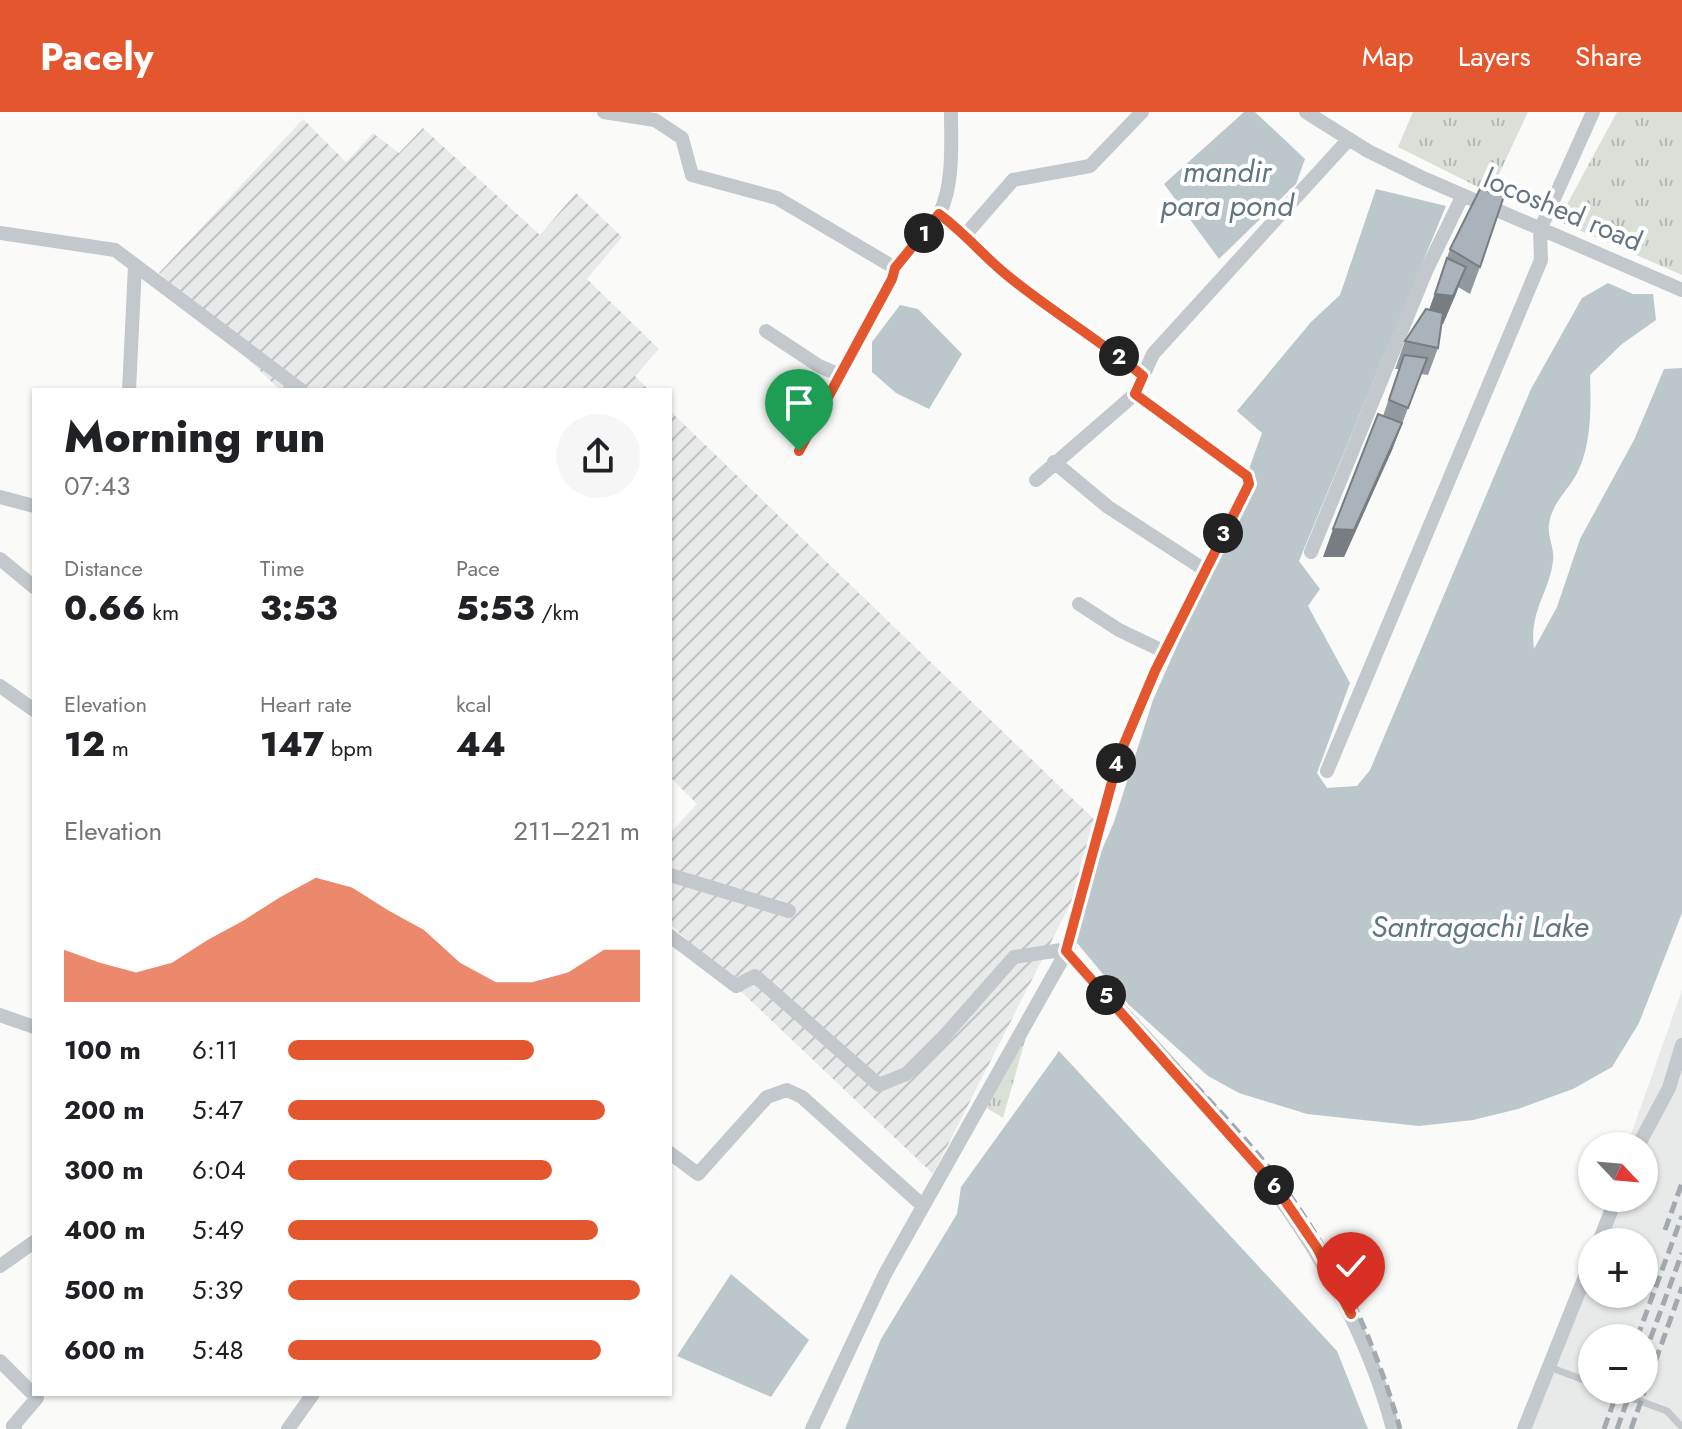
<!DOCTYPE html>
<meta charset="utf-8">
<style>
body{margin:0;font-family:Jost,sans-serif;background:#f6f6f6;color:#202124;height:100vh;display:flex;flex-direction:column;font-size:30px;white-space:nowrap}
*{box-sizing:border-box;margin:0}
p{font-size:26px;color:#757577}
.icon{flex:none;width:44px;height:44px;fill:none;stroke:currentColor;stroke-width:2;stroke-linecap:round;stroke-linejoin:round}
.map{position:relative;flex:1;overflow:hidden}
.side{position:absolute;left:32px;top:276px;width:640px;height:1008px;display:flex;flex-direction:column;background:#fff;border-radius:0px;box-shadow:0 2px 6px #0004}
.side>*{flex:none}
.needle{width:52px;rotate:116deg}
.tools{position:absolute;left:1578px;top:1020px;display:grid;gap:16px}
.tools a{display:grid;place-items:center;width:80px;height:80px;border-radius:50%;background:#fff;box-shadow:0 2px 6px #0004;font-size:40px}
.pin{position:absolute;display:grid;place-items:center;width:68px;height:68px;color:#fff;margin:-82px -34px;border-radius:50% 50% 50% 0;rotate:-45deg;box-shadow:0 0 8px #0007}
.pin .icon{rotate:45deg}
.km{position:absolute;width:40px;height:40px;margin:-20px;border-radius:50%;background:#222;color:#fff;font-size:22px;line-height:40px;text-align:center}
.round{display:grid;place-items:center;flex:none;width:84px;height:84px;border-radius:42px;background:#f6f6f6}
.head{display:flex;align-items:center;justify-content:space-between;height:136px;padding:0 32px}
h1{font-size:44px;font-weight:800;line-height:60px}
.metrics{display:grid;grid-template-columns:repeat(3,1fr);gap:12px;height:136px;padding:8px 32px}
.metrics div{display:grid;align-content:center}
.metrics b{font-size:34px;font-weight:800}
.metrics small{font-size:22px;font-weight:400}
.metrics p{font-size:22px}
.chart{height:224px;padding:16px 32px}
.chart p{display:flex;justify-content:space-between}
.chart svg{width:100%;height:144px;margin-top:8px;fill:#e4572e;opacity:.7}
ul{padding:0 32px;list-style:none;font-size:26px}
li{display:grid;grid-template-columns:128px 96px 1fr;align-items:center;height:60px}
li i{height:20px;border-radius:10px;background:#e4572e}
header{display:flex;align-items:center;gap:48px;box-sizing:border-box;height:112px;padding:0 40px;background:#e4572e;color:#fff}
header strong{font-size:38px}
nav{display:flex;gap:44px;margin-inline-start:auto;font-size:28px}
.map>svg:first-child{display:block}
.built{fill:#e8e9e9;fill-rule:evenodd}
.industrial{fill:url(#industrial-furrows)}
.park{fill:url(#park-tufts)}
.water{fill:#bbc7cb}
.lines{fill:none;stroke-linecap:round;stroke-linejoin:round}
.lane{stroke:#c3c8cc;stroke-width:7}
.street{stroke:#c3c8cc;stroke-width:14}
.rail{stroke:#a2aab0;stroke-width:5;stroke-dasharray:12 6;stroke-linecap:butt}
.wall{fill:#929a9f}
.shaded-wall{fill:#777d82}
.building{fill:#aab3b9;stroke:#777d82;stroke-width:2}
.route-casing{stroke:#fff;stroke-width:16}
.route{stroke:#e4572e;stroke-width:10}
.labels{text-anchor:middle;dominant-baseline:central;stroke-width:8;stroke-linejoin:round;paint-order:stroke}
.street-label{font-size:28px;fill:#657683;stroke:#fff}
.water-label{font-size:30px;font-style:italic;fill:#60757c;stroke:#fff}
</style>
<header>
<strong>Pacely</strong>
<nav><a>Map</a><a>Layers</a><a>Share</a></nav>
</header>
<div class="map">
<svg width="1682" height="1317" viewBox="0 0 1682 1317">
<defs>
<pattern id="industrial-furrows" width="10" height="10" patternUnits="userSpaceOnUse" patternTransform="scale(2)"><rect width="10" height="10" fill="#e8e9e9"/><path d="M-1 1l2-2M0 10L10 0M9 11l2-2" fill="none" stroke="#c0c1c2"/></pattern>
<pattern id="park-tufts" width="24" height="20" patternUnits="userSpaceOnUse" patternTransform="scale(2)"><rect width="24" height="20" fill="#dadfd7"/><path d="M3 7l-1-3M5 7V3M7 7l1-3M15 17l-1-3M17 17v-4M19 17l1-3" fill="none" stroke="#b4b9b4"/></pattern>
</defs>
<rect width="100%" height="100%" fill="#fafaf8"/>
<path class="built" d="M1682 878V1317H1527L1592 1133V1182H1644V1130H1593L1609 1086H1644V1034H1627ZM1592 1226H1644V1278H1592Z"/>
<path class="industrial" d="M303 7 346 50 373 21 399 41 423 16 540 123 576 81 622 125 587 167 659 237 635 264 649 278H280L159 161Z
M670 299 1107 720 933 1062 670 812V721L697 692 670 665Z"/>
<path class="park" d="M1413 0H1528L1490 81 1398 35Z
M1617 0H1682V163L1558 109Z
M1028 918 1003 1006 987 996 1007 948Z"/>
<path class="water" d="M1244 0H1255L1305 47 1296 72 1219 147 1164 72Z
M1376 77 1446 94 1299 449 1320 477 1308 494 1350 571 1317 661 1327 676 1357 674 1370 658 1531 277 1582 186 1608 171 1633 182H1653L1656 208 1622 232 1590 263C1591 295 1592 336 1575 365 1565 381 1552 392 1549 412 1547 424 1555 437 1553 449 1549 481 1529 499 1534 537L1557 495 1580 427 1634 328 1664 257 1682 256V801L1639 911 1612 955 1573 977 1518 997 1473 1008 1419 1014 1307 1002 1239 981 1208 964 1128 892 1067 819 1114 710 1153 588 1221 434 1262 321 1237 299 1311 210 1340 183Z
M900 193 918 197 962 242 929 297 896 281 872 260V230Z
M1059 939 1337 1239 1368 1317H845L881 1227 957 1102 961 1075Z
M731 1162 809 1228 771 1285 677 1244Z"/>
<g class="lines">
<path class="lane" d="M1549 1255 1592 1271
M1610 1278 1667 1299 1682 1315"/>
<path class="street" d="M604 0 655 8 682 26 692 63 777 86 895 156
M1306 0 1368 39 1423 66 1682 178
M939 102C965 121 984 145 1008 164 1052 200 1100 228 1143 264
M0 121 115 138 301 278
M966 122 1013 68 1090 54 1142 0
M766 219 819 254 838 262
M129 278 135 154
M799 339 892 167C898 139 928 125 940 101 954 70 951 33 951 0
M1054 350 1108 395 1205 458
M1036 368 1135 282 1153 242 1349 27
M0 385 34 394
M1311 440 1426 159 1463 83
M0 447 34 475
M1079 492 1119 518 1165 540
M0 574 34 598
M1327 659 1541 148 1540 118 1593 0
M670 763 789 799
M670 824 736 874 755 864 879 973 906 962 926 945 1014 845 1068 837
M1066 839C1198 983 1342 1123 1393 1317
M0 903 34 915
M1638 1034 1669 976 1682 933
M670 1041 698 1062 767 985 787 978 802 985 922 1093
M1599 1130 1616 1086
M0 1154 34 1130
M0 1249 37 1286 13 1314 15 1317
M288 1317 313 1282
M812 1317 885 1162 1068 837 1119 644 1155 559 1249 372 1247 364 1135 282
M1524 1317 1592 1147"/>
<path class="rail" d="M1108 881C1160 938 1217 993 1266 1052 1329 1130 1373 1221 1400 1317
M1665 1118 1682 1071
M1637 1226 1682 1104
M1644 1244 1682 1141
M1604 1317 1618 1278
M1617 1317 1631 1278
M1631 1317 1682 1175"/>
</g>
<path class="wall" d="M1450 137 1480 155 1470 182 1458 175 1443 212 1441 211 1438 236 1428 263 1421 262 1392 338 1344 445H1323L1383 304 1399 257H1395L1405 229 1429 198Z"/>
<path class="shaded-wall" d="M1466 155 1456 182 1443 212 1425 209 1435 182Z
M1427 246 1392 338 1344 445H1323L1333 417 1401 314Z"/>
<path class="building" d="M1480 77 1504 84 1480 155 1450 137Z
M1447 146 1466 155 1453 184 1435 182Z
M1426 197 1443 201 1438 236 1405 229Z
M1404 243 1427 246 1408 296 1389 288Z
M1378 302 1402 311 1354 418 1333 417Z"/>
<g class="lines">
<defs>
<path id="route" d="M799 339 892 167 895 156 939 102C965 121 984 145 1008 164 1052 200 1100 228 1143 264L1135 282 1247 364 1249 372 1155 559 1119 644 1066 839 1275 1074 1317 1136 1351 1202"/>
</defs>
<use href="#route" class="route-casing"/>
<use href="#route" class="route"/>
</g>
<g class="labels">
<g class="street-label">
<text transform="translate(1563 98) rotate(23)">locoshed road</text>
</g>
<g class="water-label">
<text x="1227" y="59">mandir<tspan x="1227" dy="34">para pond</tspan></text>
<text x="1480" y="814">Santragachi Lake</text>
</g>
</g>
</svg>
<div class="tools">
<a><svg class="needle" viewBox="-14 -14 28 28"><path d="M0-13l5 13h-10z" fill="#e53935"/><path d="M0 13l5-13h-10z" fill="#757577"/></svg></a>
<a>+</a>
<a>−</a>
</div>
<div class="pin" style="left:799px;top:339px;background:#1e9e55"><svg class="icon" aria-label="arrive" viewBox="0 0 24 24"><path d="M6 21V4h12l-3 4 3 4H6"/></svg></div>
<div class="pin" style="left:1351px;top:1202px;background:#d93025"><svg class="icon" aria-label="check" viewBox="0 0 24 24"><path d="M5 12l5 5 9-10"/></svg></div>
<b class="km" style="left:924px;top:121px">1</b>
<b class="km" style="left:1119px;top:244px">2</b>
<b class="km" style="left:1223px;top:421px">3</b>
<b class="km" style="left:1116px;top:651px">4</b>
<b class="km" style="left:1106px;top:883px">5</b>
<b class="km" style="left:1274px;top:1073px">6</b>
<section class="side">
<div class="head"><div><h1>Morning run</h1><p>07:43</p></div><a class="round"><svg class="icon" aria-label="share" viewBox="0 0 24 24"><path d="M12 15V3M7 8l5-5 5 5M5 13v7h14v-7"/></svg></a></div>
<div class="metrics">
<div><p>Distance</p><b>0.66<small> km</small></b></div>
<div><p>Time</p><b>3:53</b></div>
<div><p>Pace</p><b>5:53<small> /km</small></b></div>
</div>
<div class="metrics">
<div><p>Elevation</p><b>12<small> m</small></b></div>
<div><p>Heart rate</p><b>147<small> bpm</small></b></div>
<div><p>kcal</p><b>44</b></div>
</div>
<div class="chart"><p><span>Elevation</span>211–221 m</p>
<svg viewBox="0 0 160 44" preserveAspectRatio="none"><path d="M0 44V28L10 32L20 35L30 32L40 25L50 19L60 12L70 6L80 9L90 16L100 22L110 32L120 38L130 38L140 35L150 28L160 28V44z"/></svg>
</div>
<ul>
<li><b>100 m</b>6:11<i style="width:70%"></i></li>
<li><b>200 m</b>5:47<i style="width:90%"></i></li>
<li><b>300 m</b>6:04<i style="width:75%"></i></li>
<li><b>400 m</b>5:49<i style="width:88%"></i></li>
<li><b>500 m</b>5:39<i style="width:100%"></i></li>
<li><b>600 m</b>5:48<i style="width:89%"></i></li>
</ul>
</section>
</div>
